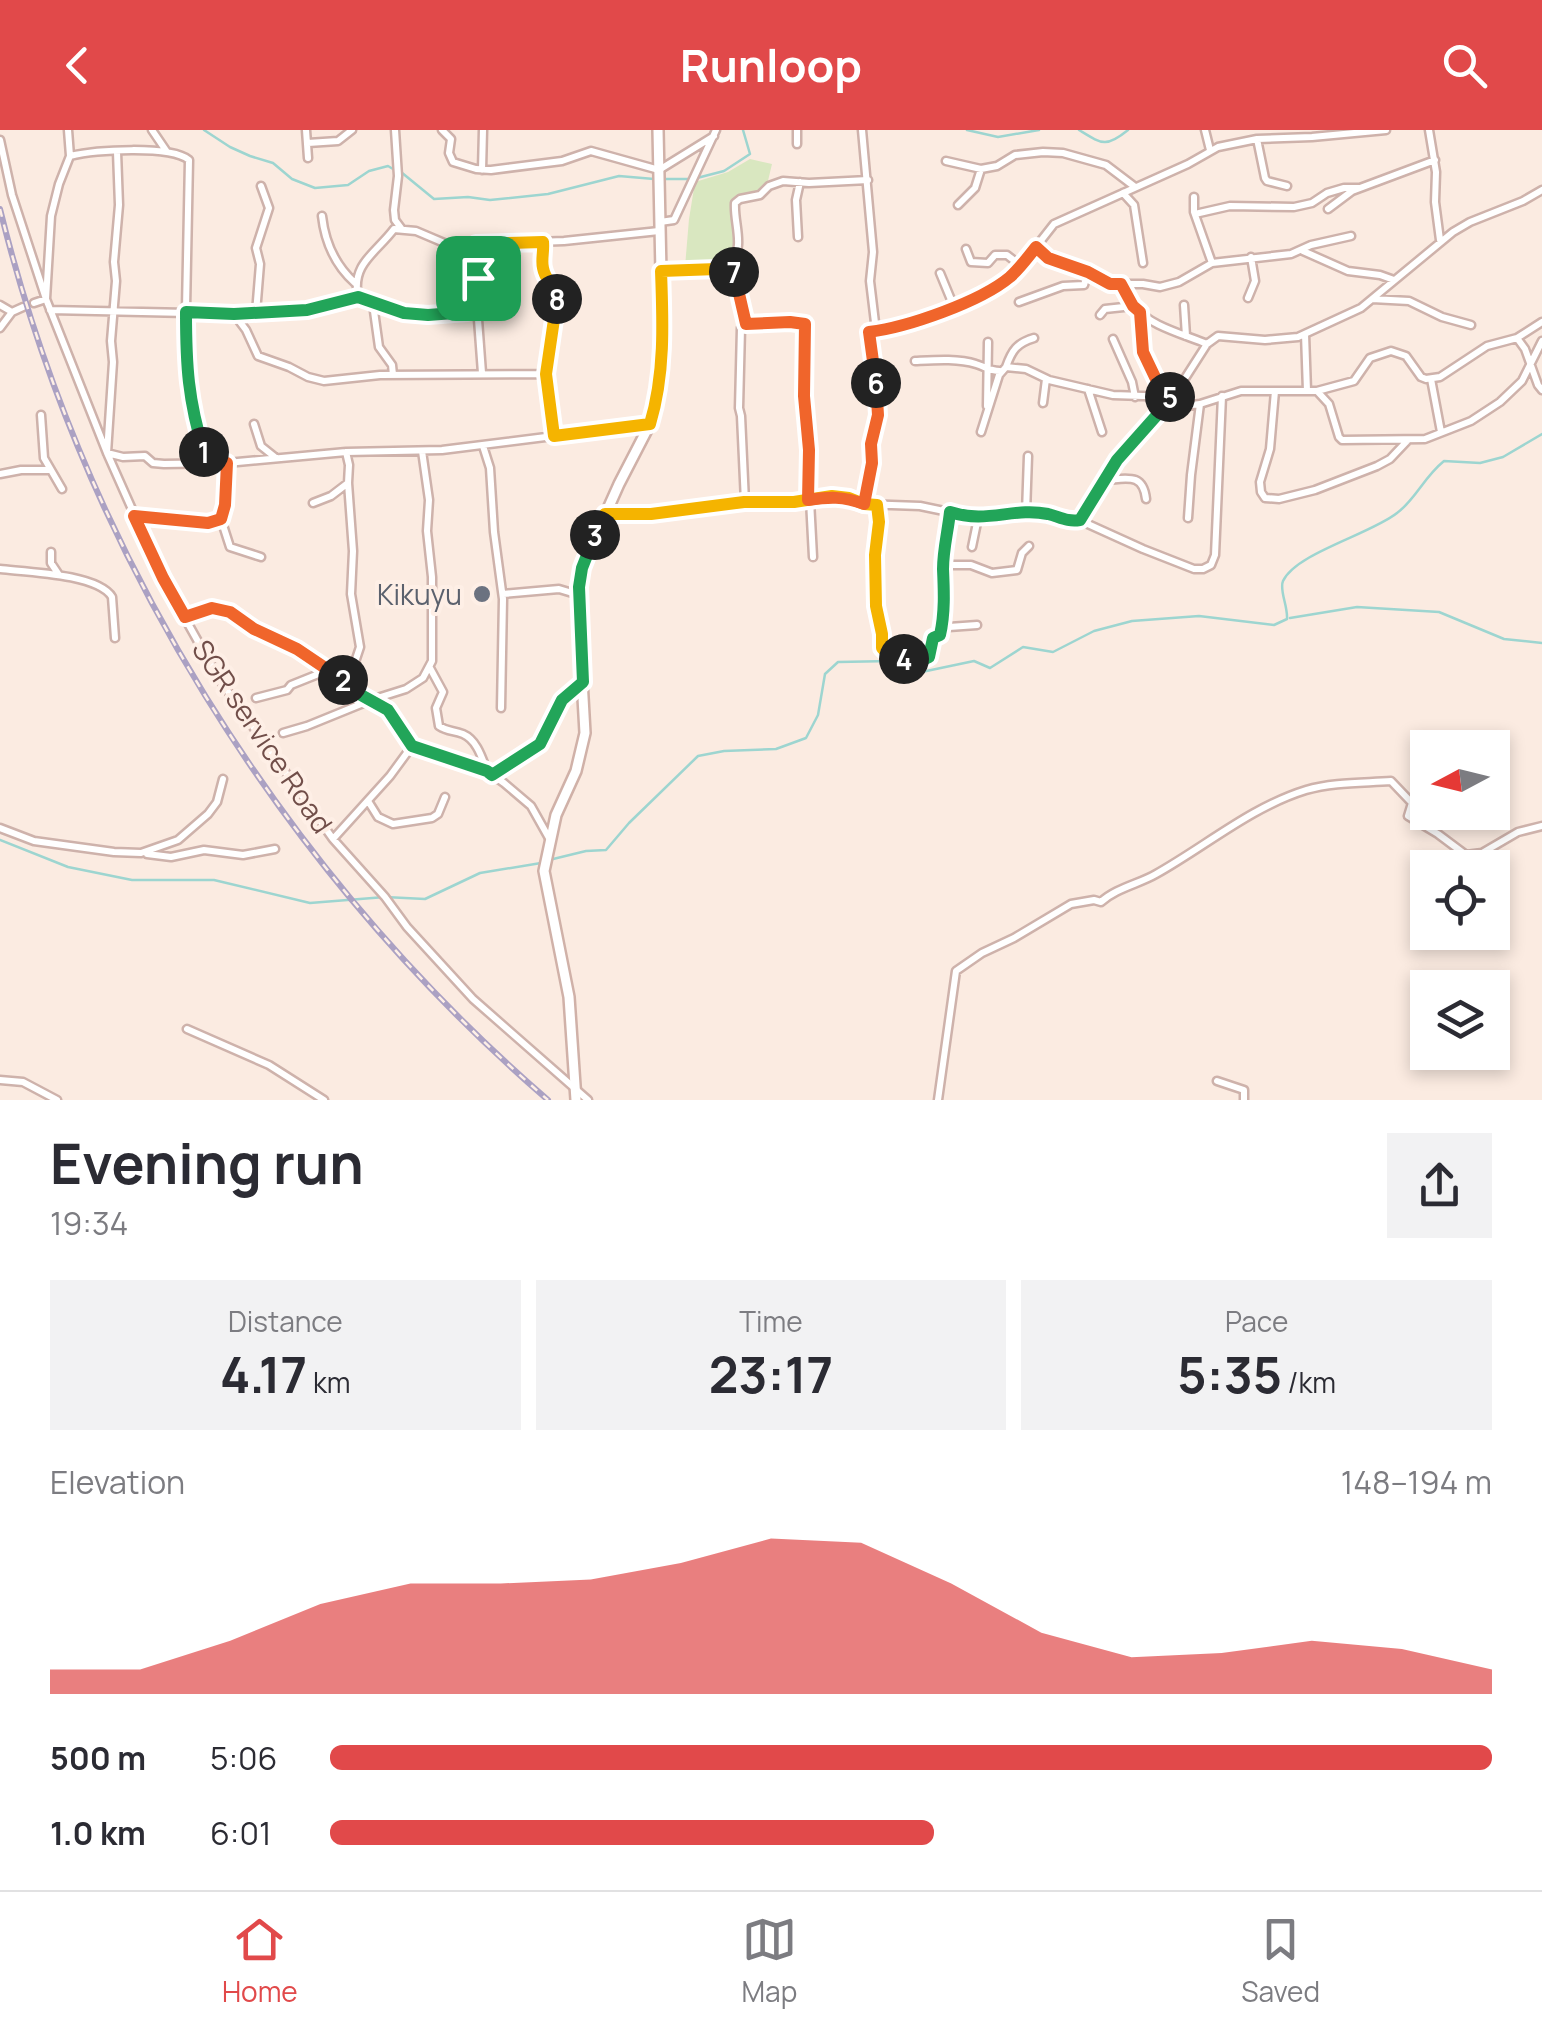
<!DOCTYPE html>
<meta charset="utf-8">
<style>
body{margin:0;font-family:Manrope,sans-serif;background:#f2f2f3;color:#2b2b33;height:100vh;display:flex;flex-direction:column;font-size:38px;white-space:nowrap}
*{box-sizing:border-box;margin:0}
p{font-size:32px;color:#7c7c81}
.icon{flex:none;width:55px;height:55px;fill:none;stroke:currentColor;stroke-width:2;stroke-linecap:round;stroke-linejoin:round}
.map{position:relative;height:970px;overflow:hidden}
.panel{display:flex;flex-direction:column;background:#fff;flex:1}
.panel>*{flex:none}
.needle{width:65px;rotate:263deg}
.fabs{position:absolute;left:1410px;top:600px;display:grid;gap:20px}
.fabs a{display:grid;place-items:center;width:100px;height:100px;border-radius:0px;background:#fff;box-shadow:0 5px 15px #0003;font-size:50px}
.pin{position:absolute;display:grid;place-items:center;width:85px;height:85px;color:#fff;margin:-42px;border-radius:20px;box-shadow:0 5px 15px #0006}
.km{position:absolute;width:50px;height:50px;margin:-25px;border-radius:50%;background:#222;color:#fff;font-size:28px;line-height:50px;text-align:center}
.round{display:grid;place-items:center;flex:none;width:105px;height:105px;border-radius:0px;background:#f2f2f3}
.summary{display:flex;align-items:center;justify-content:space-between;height:170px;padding:0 50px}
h1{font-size:55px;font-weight:700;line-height:75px}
.figures{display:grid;grid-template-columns:repeat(3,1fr);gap:15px;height:170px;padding:10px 50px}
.figures div{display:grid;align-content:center;border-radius:0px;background:#f2f2f3;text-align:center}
.figures b{font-size:50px;font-weight:700}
.figures small{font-size:28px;font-weight:400}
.figures p{font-size:28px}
.chart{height:280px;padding:20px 50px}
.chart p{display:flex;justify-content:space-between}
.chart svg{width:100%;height:180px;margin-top:10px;fill:#e1494a;opacity:.7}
ul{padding:0 50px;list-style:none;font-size:32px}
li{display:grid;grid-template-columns:160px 120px 1fr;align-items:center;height:75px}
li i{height:25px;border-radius:12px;background:#e1494a}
header{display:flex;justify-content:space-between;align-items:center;height:130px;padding:0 50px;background:#e1494a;color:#fff;font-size:45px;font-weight:700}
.tab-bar{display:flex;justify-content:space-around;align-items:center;height:140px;border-top:2px solid #e1e1e2;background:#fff;font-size:28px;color:#7c7c81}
.tab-bar a{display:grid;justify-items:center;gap:5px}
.tab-bar .selected{color:#e1494a}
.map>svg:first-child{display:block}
.green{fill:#d9e7c0}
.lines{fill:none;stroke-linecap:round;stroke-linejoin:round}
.stream{stroke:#9dd5d0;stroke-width:2.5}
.minor-casing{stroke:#ceb2ab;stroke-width:11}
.secondary-casing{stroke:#d0b1a8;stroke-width:14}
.minor{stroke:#fff;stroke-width:6}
.secondary{stroke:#fff;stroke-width:9}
.rail-casing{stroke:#aba1c3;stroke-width:6}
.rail{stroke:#feefe6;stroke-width:2.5;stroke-dasharray:8;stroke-linecap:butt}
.split-1-casing{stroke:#fff;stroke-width:20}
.split-2-casing{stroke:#fff;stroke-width:20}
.split-3-casing{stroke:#fff;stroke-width:20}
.split-4-casing{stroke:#fff;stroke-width:20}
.split-5-casing{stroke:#fff;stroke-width:20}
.split-6-casing{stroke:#fff;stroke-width:20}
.split-7-casing{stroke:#fff;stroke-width:20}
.split-8-casing{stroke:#fff;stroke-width:20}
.split-9-casing{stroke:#fff;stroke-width:20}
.split-1{stroke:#22a559;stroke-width:12}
.split-2{stroke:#f0652b;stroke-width:12}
.split-3{stroke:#22a559;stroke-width:12}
.split-4{stroke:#f5b400;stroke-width:12}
.split-5{stroke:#22a559;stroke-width:12}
.split-6{stroke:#f0652b;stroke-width:12}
.split-7{stroke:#f0652b;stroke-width:12}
.split-8{stroke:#f5b400;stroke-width:12}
.split-9{stroke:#f5b400;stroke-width:12}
.worship-dot{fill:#6b7280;stroke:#feefe6;stroke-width:4}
.labels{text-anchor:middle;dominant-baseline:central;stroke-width:8;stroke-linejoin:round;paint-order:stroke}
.worship-label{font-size:28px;fill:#5b616d;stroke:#feefe6;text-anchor:end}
.street-label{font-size:28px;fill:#714e49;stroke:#feefe6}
</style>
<header><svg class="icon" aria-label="back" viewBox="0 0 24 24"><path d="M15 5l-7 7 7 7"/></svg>Runloop<svg class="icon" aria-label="search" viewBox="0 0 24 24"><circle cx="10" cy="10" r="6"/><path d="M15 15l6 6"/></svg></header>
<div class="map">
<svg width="1542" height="970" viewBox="0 0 1542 970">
<rect width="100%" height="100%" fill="#fbebe1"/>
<path class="green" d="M750 29 772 34 767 55 750 65 736 66 731 70 735 105 733 122 722 136 685 137 689 89 695 52 728 42Z"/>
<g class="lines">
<path class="stream" d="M204 0 230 17 250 26 273 33 292 49 315 58 348 55 369 41 388 36 393 39
M967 0 998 7 1039 0
M1079 0C1102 14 1106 18 1128 0
M401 42 434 69 468 67 490 70 548 64 619 46 654 49
M697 48 724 41 750 24 743 0
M662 49H689
M1290 488 1357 477 1439 482 1504 509 1542 513
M0 710 68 737 132 750H214L310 773 385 767 425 769 480 743 541 733
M549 730 586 721 606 720 629 693 698 626 724 621 776 619 806 608 818 585 825 544 838 532 892 531 917 543 974 531 990 538 1023 517 1053 522 1094 501 1132 491 1199 486 1274 495 1287 489C1288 476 1279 460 1283 451 1296 423 1371 404 1397 383 1415 370 1424 347 1444 331L1480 333 1503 327 1542 304"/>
<defs>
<path id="minor" d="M152 0 167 22
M306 0 308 28
M395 0 398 46 394 80 395 90 401 98
M442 0 451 9 449 23 453 32 476 39 491 40 562 31 591 21 659 40 714 6
M797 0V14
M862 0 873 122 870 151 876 201
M1205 0 1210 20
M1429 0 1436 42 1435 72 1440 110
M1257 9 1265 48 1267 51 1287 56
M0 10 12 65 46 169 107 323 163 449 219 549 333 709 385 767 407 797 473 869 588 970
M308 13 338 11 352 0
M117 22 119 75 114 132 116 151 111 211 113 232 107 323 123 327 145 326 153 333 164 334 227 333 346 322 442 320 649 294
M70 26C95 20 170 15 189 30L185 228 193 287 208 333
M946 31 981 39 997 36 1015 25 1043 22 1063 23 1106 35 1135 57
M482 40 483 0
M1123 63 1134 75 1143 133
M1194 67V82L1212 133
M958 75 975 58 981 39
M1328 79 1352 61 1435 30
M1195 84 1230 76 1294 77 1312 73 1327 63 1344 58H1359
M322 86C325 113 335 135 355 153
M660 92 674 90 716 0
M798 107 796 70 800 52
M543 112C544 122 540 135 544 145 548 153 554 157 557 165L546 244 554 306
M1036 117 1048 129 1088 142 1110 154H1143L1160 157 1179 152 1212 133 1291 124 1311 115 1351 106
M966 119 971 132 988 133 995 125H1007L1021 136
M1303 121 1348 141 1380 145 1394 150
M730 134 747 194
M661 141C686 139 736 150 738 115 739 101 734 87 735 73L740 69 760 65 769 56 783 51 809 53 868 50
M940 143 954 177
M1121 154C1125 161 1128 170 1133 176 1150 196 1183 204 1207 214
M358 167C351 134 376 123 394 99L416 101 449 115 564 111 659 101
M1248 168 1255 151 1251 127
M1372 169 1409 171 1442 187 1471 195
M1019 172 1063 156 1084 155 1088 142
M34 173 46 169 51 86 59 54 70 26 68 0
M373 174 379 217 392 235 393 245
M0 175 12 182
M1184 175 1186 206
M477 176 482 243
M50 180 234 184 286 182 321 177 358 167 403 183 427 185 467 182 477 176 479 168 476 115
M256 183 260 134 256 118 269 78 261 56
M1141 183 1143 223 1164 267
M234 184 246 200 258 226 289 237 308 247 324 251 380 245 546 244
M1100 185 1105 179 1133 176
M0 198 12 182 23 177
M1517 208 1525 219 1538 255 1542 260
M1113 209 1132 252 1135 267
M915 231C934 230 958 228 976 234 986 237 989 241 1000 241
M1006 237C1012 220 1017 213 1034 208
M1431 249 1441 302
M1088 259 1102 302
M1275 261 1270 319 1260 352 1261 362 1265 368 1279 369 1315 360 1377 336 1390 329 1408 310
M1307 261H1317L1329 274 1339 307 1342 310 1425 309 1471 291 1500 272 1522 251 1542 211
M1317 261 1354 251 1370 228 1391 221 1406 226 1421 247 1426 249 1440 247 1487 216 1517 208 1542 192
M1043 273 1046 249
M987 276 988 212
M1167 278 1200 274 1241 261H1307L1305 204
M41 285 44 328 62 359
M254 294 261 316 276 328
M981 302 999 245 1006 237 1026 239 1049 250 1113 265 1173 267
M483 316 490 338 494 402 503 469 501 578
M346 322 349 335 348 353 353 421 351 464 360 517 356 529 343 545 344 551 361 565 388 581 412 616 487 641 504 653 531 676 549 708
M0 344 21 340H50
M1105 350C1126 349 1143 342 1146 369
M745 372 741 286 739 278 741 198 754 192 805 194C804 272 809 349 813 427
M313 373 331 366 348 353
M863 374 872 333 871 314 878 285 869 202 920 189 954 177 998 156 1021 136 1054 94 1188 34 1218 17 1257 9 1312 7 1386 0
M877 375 879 392 875 425 876 476 882 504 881 518 889 525 918 532 929 527 933 508 940 505 943 494
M951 382 943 435V494L949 497 977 495
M1026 383 1028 326
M606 384H651L745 372 794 373 832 366 849 368 863 374 920 376 978 388 1019 383 1047 384 1073 391 1079 390 1117 330 1166 278 1207 214 1218 206 1265 210 1298 207 1361 178 1453 102 1470 92 1523 71 1542 60
M135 386 207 393 217 392 224 383 227 333
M1188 388 1191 345 1200 274
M221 389 230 417 261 427
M1079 390 1143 419 1194 439H1203L1211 435 1215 425C1217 372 1220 319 1222 266
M972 417 978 388
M51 422V433L59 445
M943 435H971L992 443 1017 440 1022 423 1029 416
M0 439C27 442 98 444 112 467L115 508
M503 464 559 459 579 465
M185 487 212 478 229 482 254 499 297 519 327 541 343 549
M430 538 443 562 436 578 439 596C448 602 453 600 463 604 477 610 482 628 487 641
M256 568 287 560 291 555 326 541
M283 603 307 596 371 570 406 559 423 548 432 531V447L427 401 429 370 422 321
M492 645 541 614 562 570 583 553
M368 671 378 687 393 694 432 688 438 684 445 667
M0 698 34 711 114 722 141 723 178 710 208 684 217 672 223 649
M333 709 390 646 412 616
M147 724 171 727 204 720 243 725 275 719
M187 899 269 935 324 970
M0 950 23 952 57 970
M1217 951 1244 960V970
M938 970 956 841 982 823 1014 808 1071 774 1094 770 1101 772C1116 758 1139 754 1156 744 1206 716 1251 677 1306 660 1333 652 1364 653 1391 651L1412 673 1408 686 1438 704 1466 725 1482 723 1518 702 1542 696"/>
<path id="secondary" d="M576 970 569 867 544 741 556 685 576 641 585 603 579 496V457L582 437 619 354 650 294 660 256 662 191 658 0"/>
</defs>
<use href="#minor" class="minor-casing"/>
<use href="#secondary" class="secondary-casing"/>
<use href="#minor" class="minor"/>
<use href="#secondary" class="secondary"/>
<defs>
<path id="rail" d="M0 79C84 421 282 740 548 970"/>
</defs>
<use href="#rail" class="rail-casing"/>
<use href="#rail" class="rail"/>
</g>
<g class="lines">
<defs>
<path id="split-1" d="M204 322C188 270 186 235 186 182L234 184 307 180 358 167 404 183 428 185 467 182 477 176 478 148"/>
<path id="split-2" d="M204 322 208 333H227L225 375 221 389 208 393 134 386 163 448 185 487 212 478 230 482 254 499 297 519 343 550"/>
<path id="split-3" d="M343 550 361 565 388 580 412 616 487 641 492 645 540 614 562 570 583 552 579 457 582 438 595 405"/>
<path id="split-4" d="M595 405 605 384H651L744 372H794L832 366 849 368 864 374 877 375 879 392 875 425 876 476 882 504V518L889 525 904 529"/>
<path id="split-5" d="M904 529 918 532 929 527 933 508 940 505C945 483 944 461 943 439 943 420 948 401 950 382 987 394 1013 377 1048 384 1060 387 1067 392 1080 390L1117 330 1173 267H1170"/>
<path id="split-6" d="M876 253 869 202C908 197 980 172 1010 147 1020 138 1028 127 1036 117L1048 128 1088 142 1110 154H1121L1133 176 1140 182 1143 222 1164 266 1170 267"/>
<path id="split-7" d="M734 142 746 194 790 192 805 194 804 266 809 320 808 370C829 367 843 366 864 374L872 333 871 314 878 285 876 253"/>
<path id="split-8" d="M557 169 546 244 554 306 650 294C665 244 663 193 661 141L717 139 730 134 734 142"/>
<path id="split-9" d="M478 148 476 114 543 112C544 121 541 130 543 138 545 150 555 157 557 169"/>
</defs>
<use href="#split-1" class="split-1-casing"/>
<use href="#split-2" class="split-2-casing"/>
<use href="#split-3" class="split-3-casing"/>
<use href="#split-4" class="split-4-casing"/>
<use href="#split-5" class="split-5-casing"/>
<use href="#split-6" class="split-6-casing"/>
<use href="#split-7" class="split-7-casing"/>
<use href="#split-8" class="split-8-casing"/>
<use href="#split-9" class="split-9-casing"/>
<use href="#split-1" class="split-1"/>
<use href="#split-2" class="split-2"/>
<use href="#split-3" class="split-3"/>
<use href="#split-4" class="split-4"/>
<use href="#split-5" class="split-5"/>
<use href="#split-6" class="split-6"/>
<use href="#split-7" class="split-7"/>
<use href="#split-8" class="split-8"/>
<use href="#split-9" class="split-9"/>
</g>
<circle class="worship-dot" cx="482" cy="464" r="10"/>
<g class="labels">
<g class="worship-label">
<text x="462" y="464">Kikuyu</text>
</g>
<g class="street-label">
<text transform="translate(263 606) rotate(56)">SGR service Road</text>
</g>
</g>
</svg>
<div class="fabs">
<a><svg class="needle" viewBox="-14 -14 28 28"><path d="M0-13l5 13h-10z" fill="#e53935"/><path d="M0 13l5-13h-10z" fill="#7c7c81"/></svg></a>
<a><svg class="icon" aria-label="locate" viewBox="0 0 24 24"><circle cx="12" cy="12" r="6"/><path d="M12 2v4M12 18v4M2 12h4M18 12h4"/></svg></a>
<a><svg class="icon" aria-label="layers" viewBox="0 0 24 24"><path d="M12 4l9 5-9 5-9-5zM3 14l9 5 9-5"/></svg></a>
</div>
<div class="pin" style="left:478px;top:148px;background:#1e9e55"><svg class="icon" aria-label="arrive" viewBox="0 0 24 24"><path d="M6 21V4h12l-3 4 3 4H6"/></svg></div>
<b class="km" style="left:204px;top:322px">1</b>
<b class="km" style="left:343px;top:550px">2</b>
<b class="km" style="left:595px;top:405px">3</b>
<b class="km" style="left:904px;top:529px">4</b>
<b class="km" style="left:1170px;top:267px">5</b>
<b class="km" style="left:876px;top:253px">6</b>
<b class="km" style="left:734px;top:142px">7</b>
<b class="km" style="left:557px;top:169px">8</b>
</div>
<section class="panel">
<div class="summary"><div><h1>Evening run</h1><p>19:34</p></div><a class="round"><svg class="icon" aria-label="share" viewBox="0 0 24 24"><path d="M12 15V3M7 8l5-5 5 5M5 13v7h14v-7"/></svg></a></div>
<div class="figures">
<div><p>Distance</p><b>4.17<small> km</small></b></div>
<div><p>Time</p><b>23:17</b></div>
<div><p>Pace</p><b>5:35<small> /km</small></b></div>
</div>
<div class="chart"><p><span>Elevation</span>148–194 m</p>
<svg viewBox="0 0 160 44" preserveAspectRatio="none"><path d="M0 44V38L10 38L20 31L30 22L40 17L50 17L60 16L70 12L80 6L90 7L100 17L110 29L120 35L130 34L140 31L150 33L160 38V44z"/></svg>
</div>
<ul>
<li><b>500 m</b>5:06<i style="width:100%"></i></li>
<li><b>1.0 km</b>6:01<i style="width:52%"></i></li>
</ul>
</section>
<nav class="tab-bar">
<a class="selected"><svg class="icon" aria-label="home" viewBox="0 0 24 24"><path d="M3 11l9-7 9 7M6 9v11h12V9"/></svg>Home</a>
<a><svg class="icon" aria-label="map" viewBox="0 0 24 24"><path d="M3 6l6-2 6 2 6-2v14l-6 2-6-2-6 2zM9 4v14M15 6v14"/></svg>Map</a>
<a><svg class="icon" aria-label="saved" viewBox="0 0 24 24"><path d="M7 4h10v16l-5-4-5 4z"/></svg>Saved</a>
</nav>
